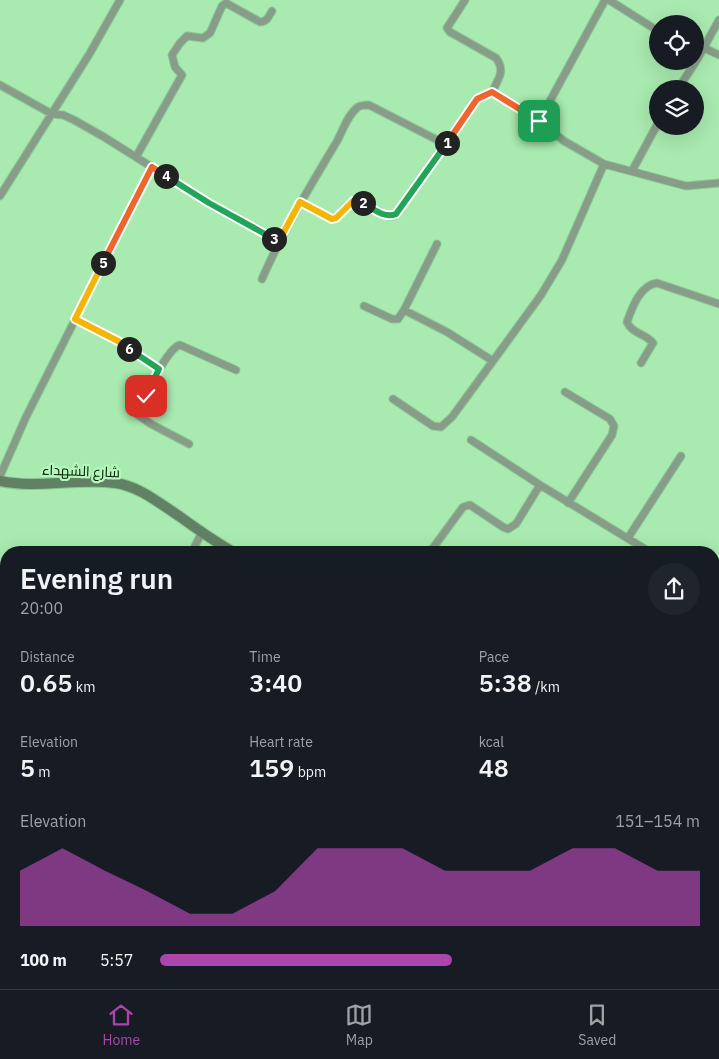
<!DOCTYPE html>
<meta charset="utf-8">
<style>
body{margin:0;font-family:"IBM Plex Sans",Cairo,sans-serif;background:#20242c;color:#f1f3f6;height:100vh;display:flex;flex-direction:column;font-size:19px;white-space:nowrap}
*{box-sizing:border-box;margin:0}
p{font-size:16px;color:#9ea1a6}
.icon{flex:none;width:28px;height:28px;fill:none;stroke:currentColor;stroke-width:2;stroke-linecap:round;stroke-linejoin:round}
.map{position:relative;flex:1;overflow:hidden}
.panel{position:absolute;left:0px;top:546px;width:720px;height:444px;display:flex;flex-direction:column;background:#171b24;border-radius:20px 20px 0 0;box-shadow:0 5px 20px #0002}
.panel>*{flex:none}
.buttons{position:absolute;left:649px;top:15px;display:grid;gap:10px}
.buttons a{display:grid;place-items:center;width:55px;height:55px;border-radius:50%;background:#171b24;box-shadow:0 5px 20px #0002;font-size:25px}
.pin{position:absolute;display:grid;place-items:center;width:42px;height:42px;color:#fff;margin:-21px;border-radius:10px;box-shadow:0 2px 8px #0006}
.km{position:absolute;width:25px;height:25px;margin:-12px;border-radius:50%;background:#222;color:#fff;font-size:14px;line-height:25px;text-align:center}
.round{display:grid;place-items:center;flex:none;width:52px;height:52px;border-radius:26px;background:#20242c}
.overview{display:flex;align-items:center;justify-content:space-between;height:85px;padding:0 20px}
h1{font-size:28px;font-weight:600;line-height:38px}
.figures{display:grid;grid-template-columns:repeat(3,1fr);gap:8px;height:85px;padding:5px 20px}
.figures div{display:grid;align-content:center}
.figures b{font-size:25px;font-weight:600}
.figures small{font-size:14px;font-weight:400}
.figures p{font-size:14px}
.chart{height:140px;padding:10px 20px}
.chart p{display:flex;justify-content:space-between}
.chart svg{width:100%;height:90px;margin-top:5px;fill:#aa46ab;opacity:.7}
ul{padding:0 20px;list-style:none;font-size:16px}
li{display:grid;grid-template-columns:80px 60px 1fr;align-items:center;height:38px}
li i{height:12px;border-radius:6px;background:#aa46ab}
.tabs{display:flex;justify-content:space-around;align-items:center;height:70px;border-top:1px solid #363941;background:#171b24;font-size:14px;color:#9ea1a6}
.tabs a{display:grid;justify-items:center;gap:2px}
.tabs .on{color:#aa46ab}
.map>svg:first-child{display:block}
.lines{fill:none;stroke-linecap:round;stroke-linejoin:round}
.street-casing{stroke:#8dc893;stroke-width:9}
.secondary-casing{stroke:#8dc893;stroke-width:12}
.street{stroke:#879d89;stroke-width:7}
.secondary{stroke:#618164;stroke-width:10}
.split-1-casing{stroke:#fff;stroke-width:10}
.split-2-casing{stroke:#fff;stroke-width:10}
.split-3-casing{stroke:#fff;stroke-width:10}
.split-4-casing{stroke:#fff;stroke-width:10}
.split-5-casing{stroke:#fff;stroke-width:10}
.split-6-casing{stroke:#fff;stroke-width:10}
.split-7-casing{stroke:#fff;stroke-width:10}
.split-1{stroke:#f0652b;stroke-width:6}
.split-2{stroke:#22a559;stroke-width:6}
.split-3{stroke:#f5b400;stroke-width:6}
.split-4{stroke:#22a559;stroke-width:6}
.split-5{stroke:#f0652b;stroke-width:6}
.split-6{stroke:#f5b400;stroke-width:6}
.split-7{stroke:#22a559;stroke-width:6}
.labels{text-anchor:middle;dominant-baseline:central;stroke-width:4.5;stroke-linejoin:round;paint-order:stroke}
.street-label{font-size:14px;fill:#001703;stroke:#b4f8bc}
</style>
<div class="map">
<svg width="719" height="989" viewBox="0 0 719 989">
<rect width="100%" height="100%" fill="#a8eaaf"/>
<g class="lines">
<defs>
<path id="street" d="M465 0 447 28 450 32 496 58C506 71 498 79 492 92L539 121 605 0
M609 0 658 31
M704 48 719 55
M0 85 52 114 63 115 74 120 104 137 209 203 279 241
M678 89 698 58 719 20
M539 121 564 141 604 164 686 186 719 183
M136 157 182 75 175 67 172 55 180 43 187 36 203 38 210 33 222 6 226 3 260 22C267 22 269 16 272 11
M632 171 658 123
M0 196 90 53 120 0
M300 202 332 219C342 215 346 202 356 200 368 205 383 220 396 215L477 99 492 92
M262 279C283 231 309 188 336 143 342 133 347 115 358 107 361 105 365 105 369 105L445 144
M364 306 392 319H398L404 310 447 332 493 361 541 295 562 260 604 164
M404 310 437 244
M75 319 118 341 159 369
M641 363 653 343C645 333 632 334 627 322 632 308 640 285 657 283L719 304
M565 392 610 419 614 426 612 435 568 503
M393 399 433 426 441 427 452 417 493 361
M471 440 540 485 650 552
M189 444 151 424 138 415 139 409C146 395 167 348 180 345L236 370
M0 476 26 417 152 167
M628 538 681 456
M192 552 202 532
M430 552 463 507 470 505 503 527 508 529 516 524 540 485
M714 718 719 708
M0 756 6 759
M714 779 719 782
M714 912 719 915
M275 984V989
M464 984 475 989
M522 984 533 989
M41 989 44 984
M192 989 194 984
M717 989 719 986"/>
<path id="secondary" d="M0 481C37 489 77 478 115 483 139 486 159 503 179 516 197 529 214 541 233 552
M714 596 719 586
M487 989 490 984"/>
</defs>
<use href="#street" class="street-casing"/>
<use href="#secondary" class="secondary-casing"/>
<use href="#street" class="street"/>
<use href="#secondary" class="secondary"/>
</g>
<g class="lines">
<defs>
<path id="split-1" d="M447 143 477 99 492 92 539 121"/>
<path id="split-2" d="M363 203C373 209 385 219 396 214L447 143"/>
<path id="split-3" d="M274 239 279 241 300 202 332 219 336 218 353 201 363 203"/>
<path id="split-4" d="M166 176 209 203 274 239"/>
<path id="split-5" d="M103 263 152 167 166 176"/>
<path id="split-6" d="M103 263 75 319 118 341 129 349"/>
<path id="split-7" d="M129 349 159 369 146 396"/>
</defs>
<use href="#split-1" class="split-1-casing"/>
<use href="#split-2" class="split-2-casing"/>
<use href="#split-3" class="split-3-casing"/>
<use href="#split-4" class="split-4-casing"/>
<use href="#split-5" class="split-5-casing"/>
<use href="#split-6" class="split-6-casing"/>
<use href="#split-7" class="split-7-casing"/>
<use href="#split-1" class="split-1"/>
<use href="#split-2" class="split-2"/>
<use href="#split-3" class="split-3"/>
<use href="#split-4" class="split-4"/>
<use href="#split-5" class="split-5"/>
<use href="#split-6" class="split-6"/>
<use href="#split-7" class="split-7"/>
</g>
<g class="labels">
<g class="street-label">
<text transform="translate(81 471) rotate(2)">شارع الشهداء</text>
</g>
</g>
</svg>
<div class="buttons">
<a><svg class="icon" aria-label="locate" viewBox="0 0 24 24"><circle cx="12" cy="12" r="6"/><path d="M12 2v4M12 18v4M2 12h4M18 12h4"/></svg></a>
<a><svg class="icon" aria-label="layers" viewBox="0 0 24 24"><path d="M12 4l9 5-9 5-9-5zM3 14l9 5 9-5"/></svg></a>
</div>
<div class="pin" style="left:539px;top:121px;background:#1e9e55"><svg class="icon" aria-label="arrive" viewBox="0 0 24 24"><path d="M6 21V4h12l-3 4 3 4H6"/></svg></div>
<div class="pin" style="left:146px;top:396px;background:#d93025"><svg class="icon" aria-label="check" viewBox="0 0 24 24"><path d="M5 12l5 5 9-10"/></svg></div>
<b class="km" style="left:447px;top:143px">1</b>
<b class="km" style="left:363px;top:203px">2</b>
<b class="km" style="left:274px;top:239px">3</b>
<b class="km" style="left:166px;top:176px">4</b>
<b class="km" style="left:103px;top:263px">5</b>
<b class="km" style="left:129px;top:349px">6</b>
<section class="panel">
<div class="overview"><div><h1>Evening run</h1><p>20:00</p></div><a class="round"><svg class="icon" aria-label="share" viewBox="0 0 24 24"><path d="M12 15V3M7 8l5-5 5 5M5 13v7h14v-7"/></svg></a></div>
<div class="figures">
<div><p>Distance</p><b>0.65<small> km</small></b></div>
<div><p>Time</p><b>3:40</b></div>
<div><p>Pace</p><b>5:38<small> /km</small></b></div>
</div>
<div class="figures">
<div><p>Elevation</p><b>5<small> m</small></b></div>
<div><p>Heart rate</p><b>159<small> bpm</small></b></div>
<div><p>kcal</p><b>48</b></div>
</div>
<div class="chart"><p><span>Elevation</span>151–154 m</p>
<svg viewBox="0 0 160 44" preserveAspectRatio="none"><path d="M0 44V17L10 6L20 17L30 27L40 38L50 38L60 27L70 6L80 6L90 6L100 17L110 17L120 17L130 6L140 6L150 17L160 17V44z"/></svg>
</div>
<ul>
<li><b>100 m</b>5:57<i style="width:54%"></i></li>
</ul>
</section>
</div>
<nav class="tabs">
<a class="on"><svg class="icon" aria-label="home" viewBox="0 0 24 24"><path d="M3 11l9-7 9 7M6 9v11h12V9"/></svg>Home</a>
<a><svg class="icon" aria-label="map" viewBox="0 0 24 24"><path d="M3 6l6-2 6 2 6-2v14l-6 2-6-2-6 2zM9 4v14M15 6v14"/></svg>Map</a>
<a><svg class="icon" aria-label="saved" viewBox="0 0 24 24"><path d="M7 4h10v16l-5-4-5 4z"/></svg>Saved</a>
</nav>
